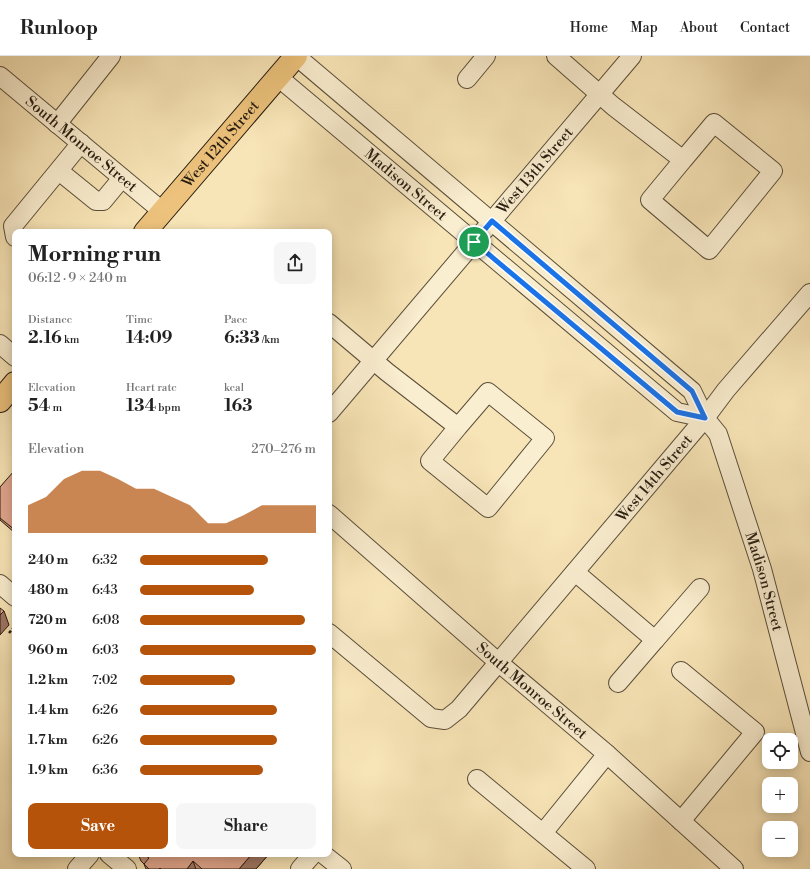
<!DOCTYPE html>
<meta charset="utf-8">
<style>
body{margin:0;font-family:"Libre Bodoni",serif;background:#f6f6f6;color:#222;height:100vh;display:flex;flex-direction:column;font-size:15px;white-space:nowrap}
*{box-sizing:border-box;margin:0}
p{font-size:13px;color:#767676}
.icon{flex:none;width:22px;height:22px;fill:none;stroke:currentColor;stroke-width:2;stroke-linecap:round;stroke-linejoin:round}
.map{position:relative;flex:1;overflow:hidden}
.side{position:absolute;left:12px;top:173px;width:320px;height:628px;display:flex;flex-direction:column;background:#fff;border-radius:8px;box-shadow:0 2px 10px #0003}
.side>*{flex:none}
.fabs{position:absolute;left:762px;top:677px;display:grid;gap:8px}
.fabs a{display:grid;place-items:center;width:36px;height:36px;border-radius:8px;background:#fff;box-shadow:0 2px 10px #0003;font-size:20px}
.pin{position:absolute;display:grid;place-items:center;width:34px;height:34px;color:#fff;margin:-17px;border:2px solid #fff;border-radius:50%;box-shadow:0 1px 4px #0007}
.round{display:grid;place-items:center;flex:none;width:42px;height:42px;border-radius:8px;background:#f6f6f6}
.summary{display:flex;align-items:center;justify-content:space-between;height:68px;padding:0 16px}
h1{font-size:22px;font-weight:800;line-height:30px}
.stats{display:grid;grid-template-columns:repeat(3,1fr);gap:6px;height:68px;padding:4px 16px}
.stats div{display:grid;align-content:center}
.stats b{font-size:17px;font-weight:800}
.stats small{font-size:11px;font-weight:400}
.stats p{font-size:11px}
.chart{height:112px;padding:8px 16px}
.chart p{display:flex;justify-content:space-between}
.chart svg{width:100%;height:72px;margin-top:4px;fill:#b45309;opacity:.7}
.button{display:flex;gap:8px;margin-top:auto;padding:8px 16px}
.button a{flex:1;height:46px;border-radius:8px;background:#b45309;color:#fff;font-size:16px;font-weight:800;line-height:46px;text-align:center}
.button a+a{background:#f6f6f6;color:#222}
ul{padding:0 16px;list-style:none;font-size:13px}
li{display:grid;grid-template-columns:64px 48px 1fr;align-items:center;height:30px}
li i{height:10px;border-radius:5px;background:#b45309}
header{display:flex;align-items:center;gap:24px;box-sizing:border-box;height:56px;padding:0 20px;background:#fff;border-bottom:1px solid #e0e0e0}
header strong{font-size:19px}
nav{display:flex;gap:22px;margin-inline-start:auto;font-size:14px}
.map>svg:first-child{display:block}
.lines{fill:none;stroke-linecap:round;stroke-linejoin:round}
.minor-casing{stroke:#5a4e3a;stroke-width:20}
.major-casing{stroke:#251b10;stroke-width:24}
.path{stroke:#251b10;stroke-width:2.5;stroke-dasharray:3 2;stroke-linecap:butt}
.minor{stroke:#faeed0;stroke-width:18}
.major{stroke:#ecc27c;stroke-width:22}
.wall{fill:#c3907c;stroke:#251b10}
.shaded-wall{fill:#9f7665;stroke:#251b10}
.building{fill:#e3a890;stroke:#251b10}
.route-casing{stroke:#fff;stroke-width:8}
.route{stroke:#1a73e8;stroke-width:5}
.labels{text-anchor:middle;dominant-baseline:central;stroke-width:3;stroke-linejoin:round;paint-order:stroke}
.street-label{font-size:15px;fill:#251b10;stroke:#faeed0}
</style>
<header>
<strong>Runloop</strong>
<nav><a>Home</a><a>Map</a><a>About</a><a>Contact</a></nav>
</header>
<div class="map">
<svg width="810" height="813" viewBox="0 0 810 813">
<rect width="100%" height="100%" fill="#f8e5b7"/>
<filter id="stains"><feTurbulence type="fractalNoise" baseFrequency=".005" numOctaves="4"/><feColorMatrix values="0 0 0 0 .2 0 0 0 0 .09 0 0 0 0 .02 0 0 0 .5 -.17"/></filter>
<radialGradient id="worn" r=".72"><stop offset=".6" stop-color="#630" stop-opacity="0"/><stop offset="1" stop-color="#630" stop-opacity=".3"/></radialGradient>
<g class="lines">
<defs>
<g id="minor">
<path id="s1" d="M296 0 692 335 705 362 718 378 762 513 810 696"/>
<path d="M556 0 613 50 683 104 650 144 709 194 773 115 714 67 683 104"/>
<path id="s2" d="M0 20 162 155"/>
<path id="s3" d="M278 21 677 356 705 362"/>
<path d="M467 23 486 0"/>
<path d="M57 68 111 0"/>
<path d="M59 115 96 145H103L122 122"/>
<path d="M15 181 13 170 81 87"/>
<path d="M329 267 387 316 458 371 430 405 488 452 545 382 488 336 458 371"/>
<path d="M0 288 15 301"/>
<path id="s4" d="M329 357 632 0"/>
<path id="s5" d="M329 458 498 606 607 698 734 813"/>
<path d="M575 516 655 584 700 532"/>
<path d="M0 528 15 541"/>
<path id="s6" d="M329 577 431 662 445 664 459 653 705 362 726 334 810 237"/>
<path d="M681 615 755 676 681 765"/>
<path d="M618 627 655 584"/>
<path d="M477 723 586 813"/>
<path d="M543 777 607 698"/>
<path d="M109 798 127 813"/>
<path d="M323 798 342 813"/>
<path d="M77 813 90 798"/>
<path d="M300 813 313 798"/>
</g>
<g id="major">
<path id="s7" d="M145 176 296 0"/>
<path d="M0 345 15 327"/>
</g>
</defs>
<use href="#minor" class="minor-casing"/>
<use href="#major" class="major-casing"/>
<path class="path" d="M9 577 15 570"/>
<use href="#minor" class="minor"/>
<use href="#major" class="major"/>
</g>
<path class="wall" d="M15 416V477L0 464V431Z
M138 798H269L256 813H146L144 808 141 805Z"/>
<path class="shaded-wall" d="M4 555 9 569 0 579V559Z
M252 798H269L256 813H239Z
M193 805 196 813H187Z"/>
<path class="building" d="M14 415 15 416V474L0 462V431Z
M0 552 4 555 0 559Z
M143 798H252L239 813H202L193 805 187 813H161L160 812 159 813H149L144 808 149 802Z"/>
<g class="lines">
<defs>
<path id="route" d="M492 165 692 335 705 362 677 356 474 186Z"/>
</defs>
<use href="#route" class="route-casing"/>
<use href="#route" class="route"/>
</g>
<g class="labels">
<g class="street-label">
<text stroke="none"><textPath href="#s2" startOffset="106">South Monroe Street</textPath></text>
<text stroke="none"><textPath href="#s7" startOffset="116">West 12th Street</textPath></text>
<text stroke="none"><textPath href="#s4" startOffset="318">West 13th Street</textPath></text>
<text stroke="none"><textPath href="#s3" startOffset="167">Madison Street</textPath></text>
<text stroke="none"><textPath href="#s6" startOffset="467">West 14th Street</textPath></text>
<text stroke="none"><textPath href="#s1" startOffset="724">Madison Street</textPath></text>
<text stroke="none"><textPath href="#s5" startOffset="269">South Monroe Street</textPath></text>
</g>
</g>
<rect width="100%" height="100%" filter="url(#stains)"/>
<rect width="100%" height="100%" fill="url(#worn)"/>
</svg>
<div class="fabs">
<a><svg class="icon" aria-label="locate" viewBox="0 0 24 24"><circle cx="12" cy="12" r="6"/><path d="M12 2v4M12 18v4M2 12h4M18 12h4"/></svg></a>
<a>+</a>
<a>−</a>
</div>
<div class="pin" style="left:474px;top:186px;background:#1e9e55"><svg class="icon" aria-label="arrive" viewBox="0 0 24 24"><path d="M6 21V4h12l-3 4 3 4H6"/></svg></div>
<section class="side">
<div class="summary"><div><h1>Morning run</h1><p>06:12 · 9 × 240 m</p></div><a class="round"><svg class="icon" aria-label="share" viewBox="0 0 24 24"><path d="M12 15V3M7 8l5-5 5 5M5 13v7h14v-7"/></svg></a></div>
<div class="stats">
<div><p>Distance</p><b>2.16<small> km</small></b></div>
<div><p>Time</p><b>14:09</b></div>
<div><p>Pace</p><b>6:33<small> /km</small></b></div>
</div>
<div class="stats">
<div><p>Elevation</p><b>54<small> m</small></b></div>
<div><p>Heart rate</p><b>134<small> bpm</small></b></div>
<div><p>kcal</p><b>163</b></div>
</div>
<div class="chart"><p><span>Elevation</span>270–276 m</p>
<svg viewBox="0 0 160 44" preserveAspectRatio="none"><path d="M0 44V27L10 22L20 11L30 6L40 6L50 11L60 17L70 17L80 22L90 27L100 38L110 38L120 33L130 27L140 27L150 27L160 27V44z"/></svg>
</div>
<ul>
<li><b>240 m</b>6:32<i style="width:73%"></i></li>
<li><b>480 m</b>6:43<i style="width:65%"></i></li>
<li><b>720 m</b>6:08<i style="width:94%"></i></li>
<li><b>960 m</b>6:03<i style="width:100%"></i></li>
<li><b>1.2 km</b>7:02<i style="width:54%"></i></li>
<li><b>1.4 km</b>6:26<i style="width:78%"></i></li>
<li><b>1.7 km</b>6:26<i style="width:78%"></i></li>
<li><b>1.9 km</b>6:36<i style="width:70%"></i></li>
</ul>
<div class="button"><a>Save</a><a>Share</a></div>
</section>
</div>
